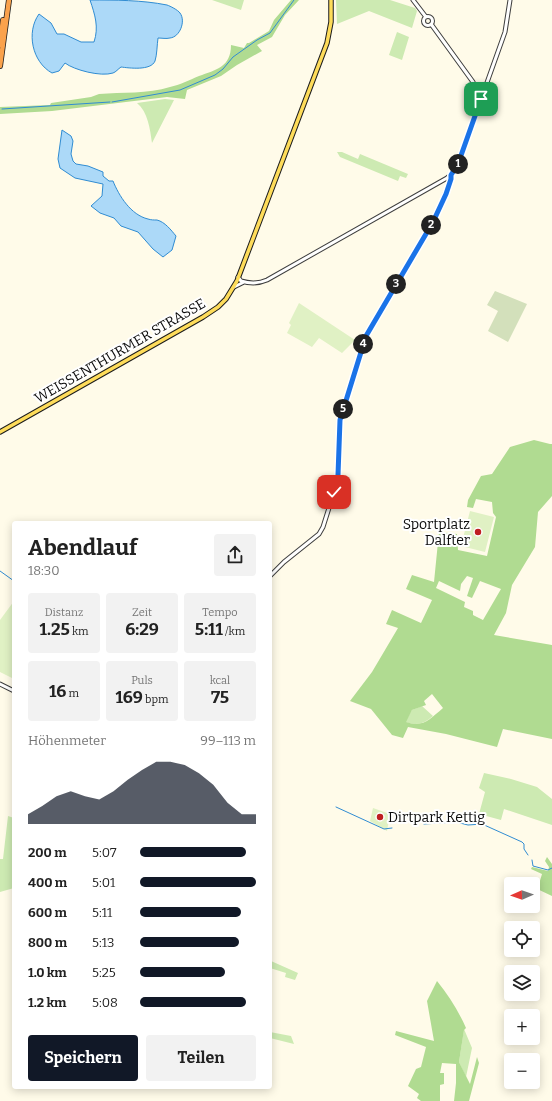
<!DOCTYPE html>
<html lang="de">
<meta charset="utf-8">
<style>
body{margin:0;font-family:Bitter,serif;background:#f2f2f2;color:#222;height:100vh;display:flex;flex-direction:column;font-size:15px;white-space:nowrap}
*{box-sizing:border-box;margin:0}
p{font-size:13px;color:#767676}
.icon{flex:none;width:22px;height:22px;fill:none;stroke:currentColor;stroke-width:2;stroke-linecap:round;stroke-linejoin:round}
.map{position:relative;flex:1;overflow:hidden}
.panel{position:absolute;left:12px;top:521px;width:260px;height:568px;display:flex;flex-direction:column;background:#fff;border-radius:4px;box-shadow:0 2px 10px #0003}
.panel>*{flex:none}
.needle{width:26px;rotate:268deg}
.tools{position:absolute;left:504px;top:877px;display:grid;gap:8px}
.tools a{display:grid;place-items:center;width:36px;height:36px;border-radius:4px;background:#fff;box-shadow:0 2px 10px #0003;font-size:20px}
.pin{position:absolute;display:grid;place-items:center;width:34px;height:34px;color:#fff;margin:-17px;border-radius:8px;box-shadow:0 2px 6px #0006}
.km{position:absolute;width:20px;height:20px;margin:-10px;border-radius:50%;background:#222;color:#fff;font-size:11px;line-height:20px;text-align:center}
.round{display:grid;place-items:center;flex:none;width:42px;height:42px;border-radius:4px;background:#f2f2f2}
.head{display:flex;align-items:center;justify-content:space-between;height:68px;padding:0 16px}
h1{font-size:22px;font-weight:700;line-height:30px}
.stats{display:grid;grid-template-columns:repeat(3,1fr);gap:6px;height:68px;padding:4px 16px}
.stats div{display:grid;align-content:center;border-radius:4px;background:#f2f2f2;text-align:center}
.stats b{font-size:17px;font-weight:700}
.stats small{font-size:11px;font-weight:400}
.stats p{font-size:11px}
.chart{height:112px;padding:8px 16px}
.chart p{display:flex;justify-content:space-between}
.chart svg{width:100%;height:72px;margin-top:4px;fill:#111827;opacity:.7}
.button{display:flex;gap:8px;margin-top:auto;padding:8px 16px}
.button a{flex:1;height:46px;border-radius:4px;background:#111827;color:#fff;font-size:16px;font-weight:700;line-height:46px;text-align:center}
.button a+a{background:#f2f2f2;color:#222}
ul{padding:0 16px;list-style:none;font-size:13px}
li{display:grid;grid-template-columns:64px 48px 1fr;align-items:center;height:30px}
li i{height:10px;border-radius:5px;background:#111827}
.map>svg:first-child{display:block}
.green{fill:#cdeab2}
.forest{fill:#b0db91;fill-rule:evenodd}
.cemetery{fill:#d3e0bb}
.pitch{fill:#e0f1c4}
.water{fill:#acd9f8;stroke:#308cd2}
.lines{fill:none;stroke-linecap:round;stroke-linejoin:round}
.stream{stroke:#308cd2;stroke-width:1}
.minor-casing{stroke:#3e3e3e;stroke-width:5}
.major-casing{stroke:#1c1c1c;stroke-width:5.5}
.highway-casing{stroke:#1c1c1c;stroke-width:6}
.minor{stroke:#fff;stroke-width:3}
.major{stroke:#fedc5a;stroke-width:3.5}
.highway{stroke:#faa24c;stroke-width:4.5}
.route-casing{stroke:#fff;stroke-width:8}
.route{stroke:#1a73e8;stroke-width:5}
.poi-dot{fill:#bf1f21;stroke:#fff;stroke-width:1.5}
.labels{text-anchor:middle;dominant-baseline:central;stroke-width:4;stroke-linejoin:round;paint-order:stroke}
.street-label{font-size:14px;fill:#0b0b0b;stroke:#fff}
.poi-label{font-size:14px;fill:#0b0b0b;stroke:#fff;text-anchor:end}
</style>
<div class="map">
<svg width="552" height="1101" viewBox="0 0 552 1101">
<rect width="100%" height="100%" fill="#fffbe9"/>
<path class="green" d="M212 0H244L241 10Z
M336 0H390L415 8 417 11 412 28 369 11 337 24Z
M397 32 409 37 402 60 389 55Z
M165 99 174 100 152 143C150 129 148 112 137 103Z
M337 152H342L358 159 360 154 408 174 406 178 400 176 398 181 340 157Z
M422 706 433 716C424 724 417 726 405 722L412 710Z
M484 773 511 779 537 787 552 799V825L504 809 501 820 479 814 485 792 479 788Z
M8 816 14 818V888L0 892V859H3Z
M271 961 298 973 295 980 285 977 286 973 270 968Z
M464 1029 472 1048 466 1077 459 1062Z
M270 1032 291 1036 294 1044 270 1038Z"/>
<path class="forest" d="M291 0H299L285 15 272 37 257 45 262 51 237 65 221 76 187 90 185 99 167 97 52 111 0 114V107L50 105 51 103 91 97 99 94C122 92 148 94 170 87 180 85 189 80 199 76 216 70 231 67 231 45L244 48 247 43H249L269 31 274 20Z
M534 440 550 444H552V496L538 512 535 547 512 585 506 613 494 635 552 645V739L503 729 497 747 446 734 408 727 403 738 392 735 371 709 350 701 372 672 398 628 386 624 392 610 421 623 432 600 406 589 412 575 434 582 439 532 457 534 458 550 487 556 496 517 493 513 492 502 476 499 473 508 467 507 468 500 481 476 492 474 510 447ZM467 576 473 578 467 596 472 598 480 581 501 589 483 620 473 615V611L464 607 465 602 436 588 439 581 460 591 461 584ZM432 694 443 708C430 719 423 728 406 722L412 710 426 705 424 701Z
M547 857 552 864V896L533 887V884H524L526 879 539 884 542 874 531 869 532 867 548 871 549 867 545 861Z
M437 981C449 996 458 1010 466 1028L464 1030 459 1062 470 1084 477 1057 479 1063 469 1101H454L456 1083V1064L442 1063 440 1073H444V1084L440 1085V1101H421L417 1098 419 1094 408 1086 416 1069 421 1067 426 1047 395 1035 396 1031 434 1041 427 1001Z"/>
<path class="cemetery" d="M495 291 527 304 508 342 488 331 498 311 487 305Z"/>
<path class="pitch" d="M299 303 355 340 342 353 319 338 312 347 287 333 291 325 289 323Z
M470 511 494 517 485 552 461 546Z
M14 601V625L12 629 14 630V679L0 672V620Z
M373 808 390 814 387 831 370 821Z"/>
<path class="water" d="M90 0C115 0 142 0 167 5 170 6 178 10 180 13 186 21 180 37 170 38 166 39 162 38 158 38 157 45 157 55 155 61 151 71 129 68 121 67 118 69 116 72 113 73 101 77 74 70 65 63L59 71 52 73C32 62 26 32 39 14L51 23 57 34H64L81 42H94C99 27 95 15 90 0Z
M62 130 71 136 73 141 71 154 73 161 76 164 88 166 103 172V176L109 181H113C119 196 131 215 148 219 151 220 154 220 157 220 165 222 171 230 176 236L172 250 163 257 153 249 138 232 121 226 114 218 100 213 91 206 102 196 103 184 75 178 60 168 58 159Z"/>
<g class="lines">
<path class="stream" d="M112 102 180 90 215 75 223 69 233 57 257 40 270 33 294 0
M2 109 110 102
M0 571 14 581
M336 807 384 829 392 828
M424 824 456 822 468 825 482 824 522 842 524 844V849L528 855
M532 860 533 866 548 870 552 868"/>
<defs>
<path id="minor" d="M413 0 426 17
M423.5 21a4.5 4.5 0 1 1 9 0a4.5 4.5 0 1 1-9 0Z
M431 24 473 82 481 99
M238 277 241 281C251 284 258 284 267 280L447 178 454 172 458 164 505 32 510 0
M234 287 244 282
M270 576 284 562 319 534 323 527 334 492 338 475 340 420 366 336 433 222 450 182 451 175
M0 684 14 691"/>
<path id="major" d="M0 432 203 317 218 307 226 299 237 281 327 43 331 22V0"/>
<path id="highway" d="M0 45 3 20
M0 66 9 0"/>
</defs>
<use href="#minor" class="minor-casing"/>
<use href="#major" class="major-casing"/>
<use href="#highway" class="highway-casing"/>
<use href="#minor" class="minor"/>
<use href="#major" class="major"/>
<use href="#highway" class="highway"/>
</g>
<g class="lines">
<defs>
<path id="route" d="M334 492 338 475 340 420 366 336 433 222 446 194 451 179V175L458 164 481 99"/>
</defs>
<use href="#route" class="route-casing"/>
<use href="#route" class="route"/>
</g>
<g class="poi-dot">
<circle cx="478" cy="532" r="4"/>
<circle cx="380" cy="817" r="4"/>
</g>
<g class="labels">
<g class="street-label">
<text transform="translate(120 351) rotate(-30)">WEISSENTHURMER STRASSE</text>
</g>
<g class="poi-label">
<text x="470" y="524">Sportplatz<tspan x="470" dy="16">Dalfter</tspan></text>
<text x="388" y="817" text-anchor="start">Dirtpark Kettig</text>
</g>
</g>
</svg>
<div class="tools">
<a><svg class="needle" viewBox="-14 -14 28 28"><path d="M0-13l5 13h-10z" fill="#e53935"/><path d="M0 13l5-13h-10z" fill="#767676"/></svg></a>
<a><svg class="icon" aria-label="locate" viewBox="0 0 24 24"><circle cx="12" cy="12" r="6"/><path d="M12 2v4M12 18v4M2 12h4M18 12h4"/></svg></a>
<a><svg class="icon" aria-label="layers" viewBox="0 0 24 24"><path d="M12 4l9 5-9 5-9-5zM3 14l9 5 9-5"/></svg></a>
<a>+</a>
<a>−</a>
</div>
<div class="pin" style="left:481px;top:99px;background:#1e9e55"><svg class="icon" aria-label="arrive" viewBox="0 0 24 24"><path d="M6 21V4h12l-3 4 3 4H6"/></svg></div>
<div class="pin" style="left:334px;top:492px;background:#d93025"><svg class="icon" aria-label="check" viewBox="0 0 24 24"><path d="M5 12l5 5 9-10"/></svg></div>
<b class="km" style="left:458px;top:164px">1</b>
<b class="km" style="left:431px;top:225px">2</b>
<b class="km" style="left:396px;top:284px">3</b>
<b class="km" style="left:363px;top:344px">4</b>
<b class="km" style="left:343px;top:409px">5</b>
<section class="panel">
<div class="head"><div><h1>Abendlauf</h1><p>18:30</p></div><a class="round"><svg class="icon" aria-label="share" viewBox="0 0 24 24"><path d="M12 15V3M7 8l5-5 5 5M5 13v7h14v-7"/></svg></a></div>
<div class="stats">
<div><p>Distanz</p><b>1.25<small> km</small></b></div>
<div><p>Zeit</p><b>6:29</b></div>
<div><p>Tempo</p><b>5:11<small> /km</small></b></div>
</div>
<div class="stats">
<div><b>16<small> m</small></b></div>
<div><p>Puls</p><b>169<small> bpm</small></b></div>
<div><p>kcal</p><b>75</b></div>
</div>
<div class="chart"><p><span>Höhenmeter</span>99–113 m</p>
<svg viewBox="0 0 160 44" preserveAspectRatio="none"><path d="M0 44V38L10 33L20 27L30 24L40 27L50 29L60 24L70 17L80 11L90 6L100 6L110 8L120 13L130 20L140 31L150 38L160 38V44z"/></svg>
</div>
<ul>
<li><b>200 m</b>5:07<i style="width:91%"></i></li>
<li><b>400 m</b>5:01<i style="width:100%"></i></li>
<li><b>600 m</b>5:11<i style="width:87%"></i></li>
<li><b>800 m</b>5:13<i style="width:85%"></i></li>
<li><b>1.0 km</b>5:25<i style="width:73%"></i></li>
<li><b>1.2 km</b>5:08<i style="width:91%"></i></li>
</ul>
<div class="button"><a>Speichern</a><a>Teilen</a></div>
</section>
</div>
